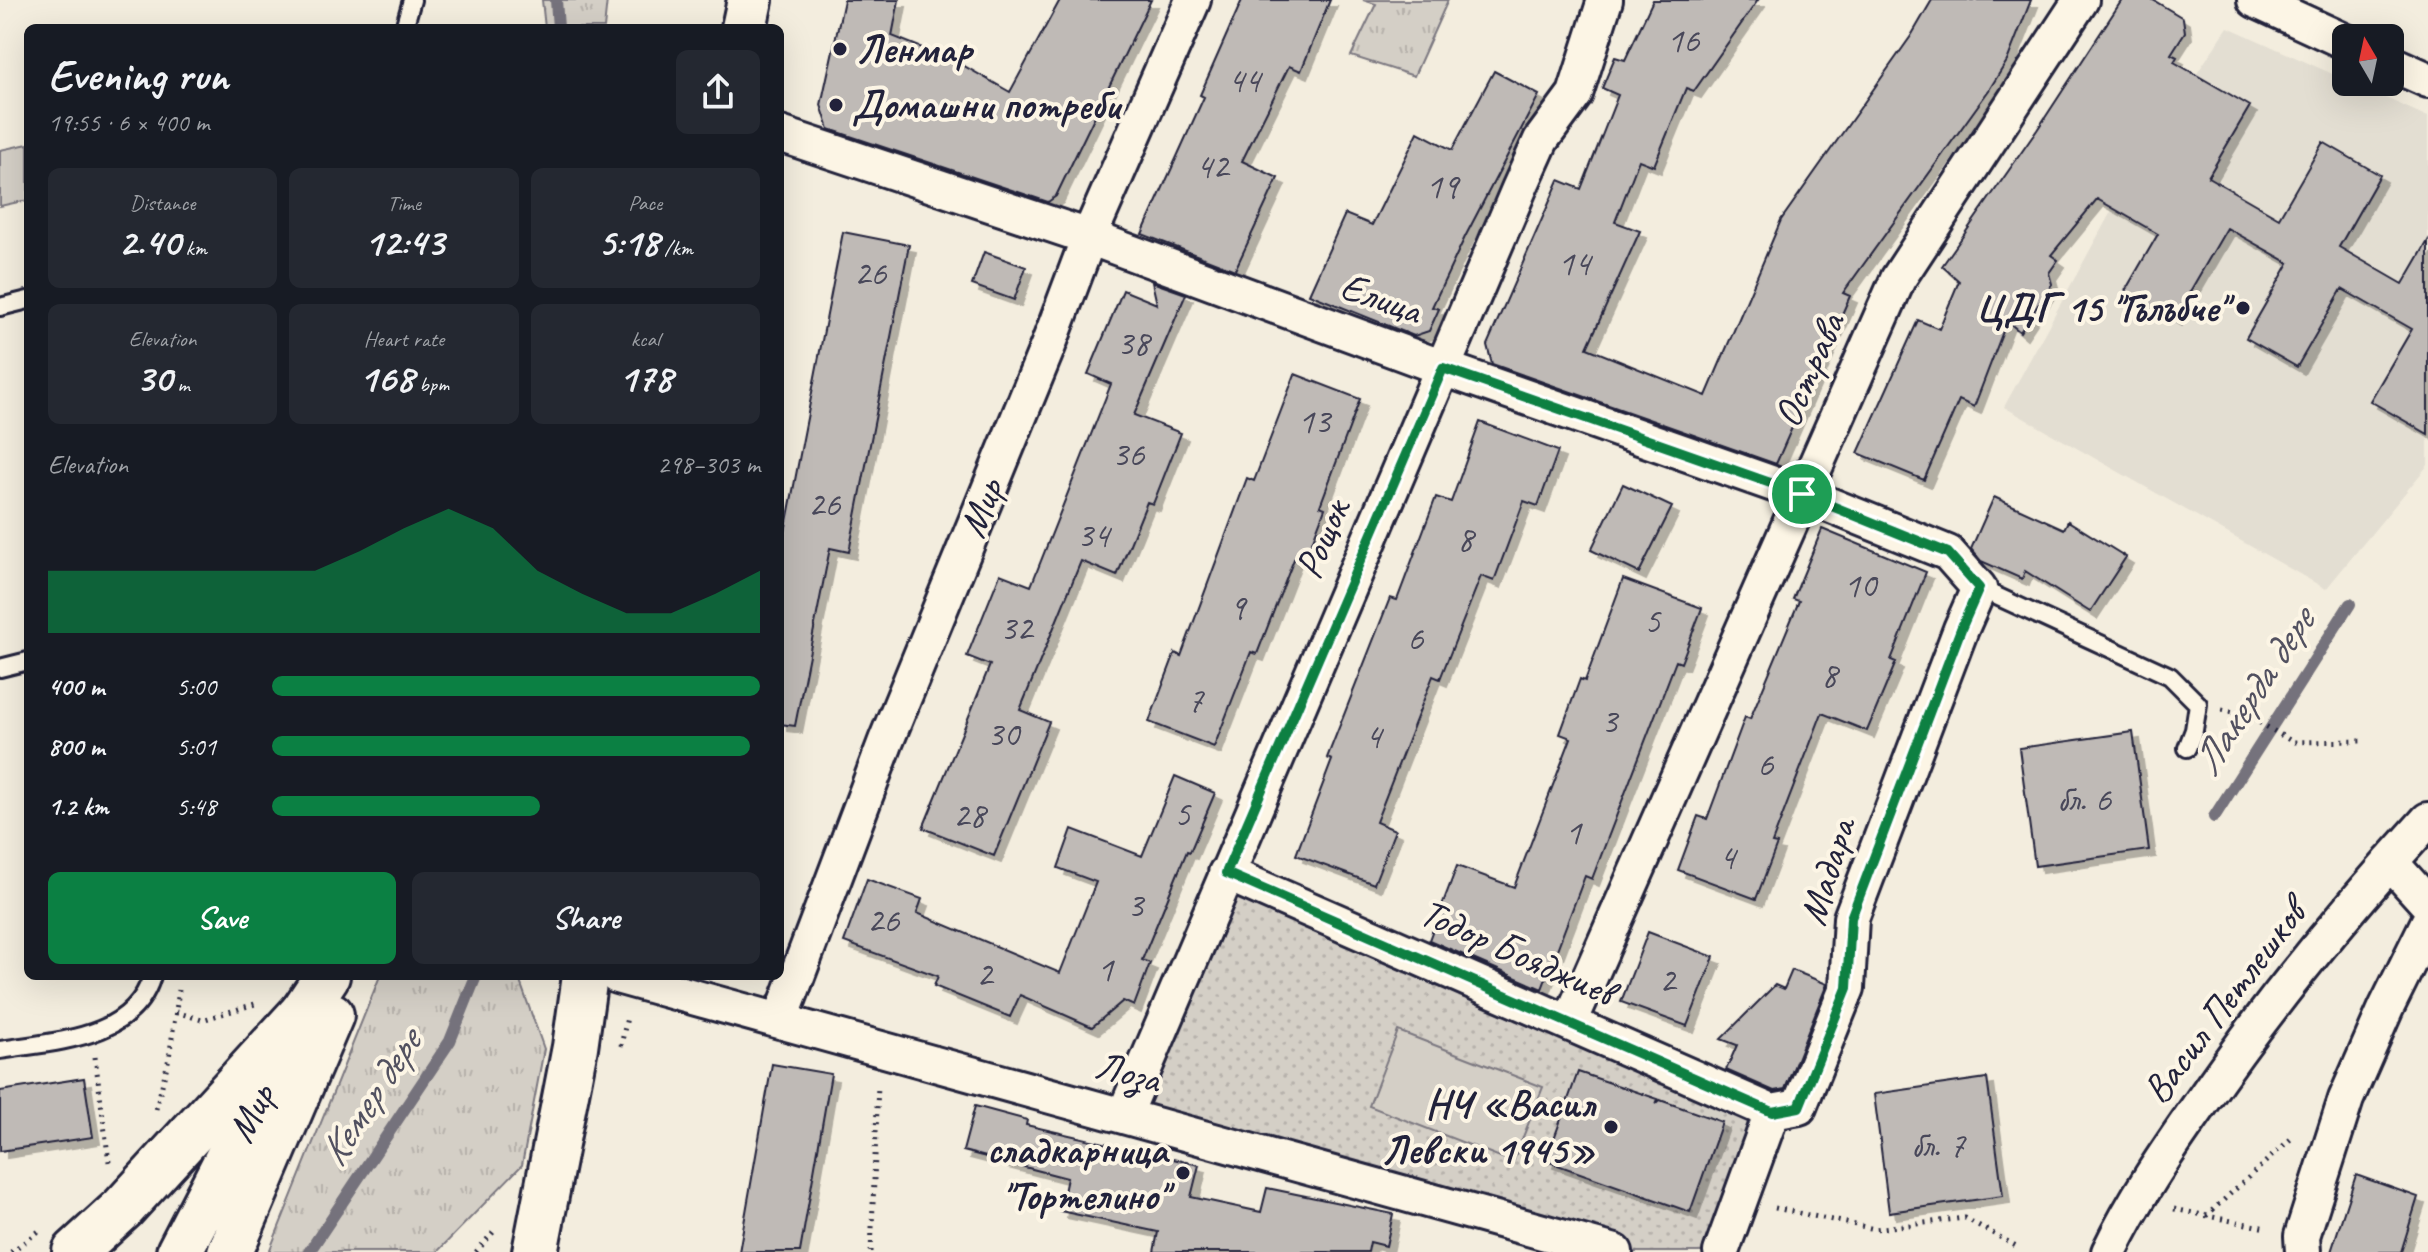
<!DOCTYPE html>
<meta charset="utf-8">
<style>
body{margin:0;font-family:Caveat,sans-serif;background:#242831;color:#f1f3f6;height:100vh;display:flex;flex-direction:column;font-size:30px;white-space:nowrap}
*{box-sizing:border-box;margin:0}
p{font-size:26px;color:#9ea1a6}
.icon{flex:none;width:44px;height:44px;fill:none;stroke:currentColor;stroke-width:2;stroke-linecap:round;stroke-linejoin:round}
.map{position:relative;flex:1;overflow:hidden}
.side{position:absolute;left:24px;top:24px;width:760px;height:956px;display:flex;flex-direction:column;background:#171b24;border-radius:12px;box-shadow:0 8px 32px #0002}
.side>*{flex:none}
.needle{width:52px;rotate:351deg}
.buttons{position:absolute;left:2332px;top:24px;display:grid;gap:16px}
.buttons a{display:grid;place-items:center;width:72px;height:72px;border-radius:12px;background:#171b24;box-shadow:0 8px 32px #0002;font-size:40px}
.pin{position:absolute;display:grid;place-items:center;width:68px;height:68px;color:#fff;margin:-34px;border:4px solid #fff;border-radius:50%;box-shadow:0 2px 8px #0007}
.round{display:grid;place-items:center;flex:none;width:84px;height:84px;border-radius:12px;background:#242831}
.head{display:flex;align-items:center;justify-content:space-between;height:136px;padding:0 24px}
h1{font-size:44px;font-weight:600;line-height:60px}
.stats{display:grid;grid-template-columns:repeat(3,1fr);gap:12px;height:136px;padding:8px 24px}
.stats div{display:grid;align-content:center;border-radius:12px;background:#242831;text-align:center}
.stats b{font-size:40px;font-weight:600}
.stats small{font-size:22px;font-weight:400}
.stats p{font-size:22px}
.chart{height:224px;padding:16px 24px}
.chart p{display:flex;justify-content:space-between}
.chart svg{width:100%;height:144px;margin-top:8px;fill:#0b8043;opacity:.7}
.primary-button{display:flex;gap:16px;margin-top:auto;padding:16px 24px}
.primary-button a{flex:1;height:92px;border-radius:12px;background:#0b8043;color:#fff;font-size:32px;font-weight:600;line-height:92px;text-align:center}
.primary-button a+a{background:#242831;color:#f1f3f6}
ul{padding:0 24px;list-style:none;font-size:26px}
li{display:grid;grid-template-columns:128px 96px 1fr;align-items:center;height:60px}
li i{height:20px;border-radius:10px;background:#0b8043}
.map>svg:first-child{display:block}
.built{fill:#e3ded2}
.grass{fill:url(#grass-tufts);stroke:#7b7880;stroke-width:2}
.park{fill:url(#park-dots);stroke:#7b7880;stroke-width:2}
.garden{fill:#d4cfc6;stroke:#7b7880;stroke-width:2}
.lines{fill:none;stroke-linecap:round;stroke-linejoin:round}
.stream{stroke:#75727b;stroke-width:12}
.building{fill:#bfbab6;stroke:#22223b;stroke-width:2;filter:url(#shadow)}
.lane-casing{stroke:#22223b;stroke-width:22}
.street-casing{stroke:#22223b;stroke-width:40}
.secondary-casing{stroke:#22223b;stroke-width:50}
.highway-casing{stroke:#22223b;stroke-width:50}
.path{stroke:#22223b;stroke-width:5;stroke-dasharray:2 6;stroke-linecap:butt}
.lane{stroke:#fcf5e5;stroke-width:16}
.street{stroke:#fcf5e5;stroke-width:34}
.secondary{stroke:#fcf5e5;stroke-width:44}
.highway{stroke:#fcf5e5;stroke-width:44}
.route-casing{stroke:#fff;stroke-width:16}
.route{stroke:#0b8043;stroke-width:10}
.poi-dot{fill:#22223b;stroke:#fcf5e5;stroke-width:3}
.labels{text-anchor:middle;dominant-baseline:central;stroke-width:8;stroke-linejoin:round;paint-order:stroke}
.number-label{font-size:36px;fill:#49485a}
.poi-label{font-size:40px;font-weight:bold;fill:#22223b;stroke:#fcf5e5;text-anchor:end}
.street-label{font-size:40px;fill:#22223b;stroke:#fcf5e5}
.water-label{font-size:42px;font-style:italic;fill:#525160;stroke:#fcf5e5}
</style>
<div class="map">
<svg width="2428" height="1252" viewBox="0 0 2428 1252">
<defs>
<pattern id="grass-tufts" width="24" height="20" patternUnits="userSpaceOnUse" patternTransform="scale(2)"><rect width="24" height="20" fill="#d4cfc6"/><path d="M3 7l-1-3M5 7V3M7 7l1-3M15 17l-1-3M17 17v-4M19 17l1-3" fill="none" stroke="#b6b1ab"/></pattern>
<pattern id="park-dots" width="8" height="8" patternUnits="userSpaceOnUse" patternTransform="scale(2)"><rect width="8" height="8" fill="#d4cfc6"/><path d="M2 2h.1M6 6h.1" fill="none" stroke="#b6b1ab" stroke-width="1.8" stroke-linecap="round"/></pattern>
<filter id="shadow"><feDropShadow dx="7" dy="7" stdDeviation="0" flood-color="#0004"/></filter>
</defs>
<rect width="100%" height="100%" fill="#f3edde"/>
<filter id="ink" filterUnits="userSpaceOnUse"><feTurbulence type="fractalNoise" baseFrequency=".0125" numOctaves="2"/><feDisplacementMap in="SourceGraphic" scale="16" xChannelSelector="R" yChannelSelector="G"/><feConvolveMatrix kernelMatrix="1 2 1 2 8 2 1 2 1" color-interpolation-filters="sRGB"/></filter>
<g filter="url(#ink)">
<path class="built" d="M2228 27 2428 117V465L2326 589 2004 407 2141 157Z"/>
<path class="grass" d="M542 0H607L604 28H545Z
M1363 0H1448L1414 76 1351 56 1376 4Z
M380 976H518L544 1049 522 1165 437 1252H269Z"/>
<path class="park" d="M1226 873 1772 1112 1721 1252H1615L1124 1116Z"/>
<path class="garden" d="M28 144V200L0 206V150Z
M1398 1031 1543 1087 1513 1162 1369 1106Z"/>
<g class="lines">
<path class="stream" d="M556 0 558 28
M2214 817 2350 604
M309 1252 450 1041 476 976"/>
</g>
<path class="building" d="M844 0H899L892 36 957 62 1010 92 1060 0H1151L1056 196 1048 202 829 129 821 105Z
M1242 0H1330L1301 71 1289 66 1242 161 1278 178 1235 270 1142 234 1204 97 1200 95Z
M1653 0H1758L1694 91 1686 88 1654 166 1639 160 1615 222 1640 231 1587 348 1706 396 1781 220 1911 36 1932 0H2031L2007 61 1989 90 1843 293 1850 296 1776 464 1492 364 1487 345 1559 180 1581 189 1618 95 1602 88 1615 57 1625 60Z
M2122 0H2153L2183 18 2185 32 2171 54 2177 57 2174 62 2250 106 2208 177 2279 218 2323 142 2380 175 2339 247 2403 284 2428 241V434L2370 401 2412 329 2342 289 2297 367 2246 338 2289 263 2227 228 2174 319 2125 291 2158 234 2097 199 2051 255 2058 260 2049 273 2052 284 2020 332 2007 321 1974 407 1959 400 1924 480 1858 453 1918 320 1939 329 1959 281 1942 266 2037 130Z
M1494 71 1539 95 1465 237 1432 307 1439 309 1429 331 1414 336 1309 294 1345 214 1372 225 1418 132 1452 150Z
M843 232 909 245 849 552 830 548 795 726 780 724V531L785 532Z
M984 252 1026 267 1014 300 972 285Z
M1152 282 1186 294 1134 415 1181 433 1153 504 1147 502 1117 576 1081 561 1020 710 1049 722 994 856 923 828 990 665 967 656 1000 574 1031 586 1111 384 1088 374 1123 290 1157 304Z
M1295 374 1360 399 1320 506 1325 508 1304 563 1294 559 1257 654 1251 652 1214 747 1149 722 1175 653 1181 656 1247 478 1254 481Z
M1480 422 1558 451 1538 506 1524 501 1494 581 1481 576 1440 679 1433 676 1376 822 1395 830 1374 884 1296 855 1332 760 1327 758 1390 598 1397 600 1436 497 1451 502Z
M1623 484 1672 507 1639 573 1591 550Z
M1994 497 2064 529 2068 521 2126 557 2090 612 2025 571 2022 579 1981 561 1971 549Z
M1822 529 1926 572 1891 660 1896 662 1867 731 1822 713 1772 843 1777 844 1756 899 1678 870 1698 816 1707 819 1745 717 1750 719 1799 601 1793 599Z
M1623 579 1702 608 1681 663 1676 661 1592 879 1585 876 1542 989 1429 940 1457 866 1514 887 1571 738 1560 734 1580 679 1585 681Z
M2133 732 2149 850 2035 866 2019 748Z
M1175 776 1215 793 1190 852 1187 851 1142 960 1150 963 1134 1006 1123 1001 1092 1027 1020 995 1010 1017 934 986 938 976 844 942 867 879 922 899 917 913 1060 973 1096 882 1058 868 1072 829 1142 856Z
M1648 932 1714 957 1687 1026 1621 1002Z
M1792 970 1827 984 1785 1089 1774 1091 1726 1070 1737 1045 1721 1039 1775 985 1784 989Z
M772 1064 831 1074 800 1252H739Z
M1578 1072 1658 1099 1656 1104 1660 1100 1722 1122 1690 1212 1546 1161Z
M84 1078 93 1137 0 1151V1091Z
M1987 1078 2003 1196 1889 1212 1874 1094Z
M975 1106 1027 1120 1026 1125 1199 1165 1191 1197 1261 1212 1267 1188 1393 1214 1386 1246 1370 1242 1368 1252H1154L1158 1232 1060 1211 1067 1178 963 1151Z
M2356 1175 2418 1197 2401 1252H2331Z"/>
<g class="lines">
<defs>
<path id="lane" d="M404 28 412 0
M0 307 28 300
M1979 588 2170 676 2198 704 2194 730 2187 748
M0 668 28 661
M0 1050C55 1041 133 1040 152 976"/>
<path id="street" d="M2255 0 2346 42
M2390 63 2428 80
M780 134 1089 237 1443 368 1802 494 1948 553 1979 588 1961 629 1851 918 1847 988 1799 1107 1772 1112 1721 1252
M2390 862 2428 904
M1226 873 1772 1112
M617 976 1615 1252
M780 1021 886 741 1048 346 1089 237 1193 0
M1570 1022 1898 279 2081 0
M1124 1116 1519 189 1541 140 1575 94 1605 0
M2109 1252C2134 1200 2166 1153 2199 1106 2268 1005 2346 910 2428 820
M2303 1252 2302 1236 2346 1099 2386 1008 2428 923"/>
<path id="secondary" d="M744 28 750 0
M179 1252 303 1012 327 976
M230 1252 331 1015
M535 1252 575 1047 585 976"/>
<path id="highway" d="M75 1252 123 1208 303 1012"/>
</defs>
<use href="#lane" class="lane-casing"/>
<use href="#street" class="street-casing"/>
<use href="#secondary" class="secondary-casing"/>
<use href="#highway" class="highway-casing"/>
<path class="path" d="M2222 710 2248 716 2293 742 2366 741
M176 1012 202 1020 255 1004
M621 1046 627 1017
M95 1057 109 1162
M156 1109 169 1058 179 990
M1775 1208 1875 1229 1965 1218 2016 1246
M2174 1209 2266 1228
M2206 1216 2294 1136
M11 1252 39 1231
M476 1252 497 1228
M871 1252 878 1085"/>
<use href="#lane" class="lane"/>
<use href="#street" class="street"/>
<use href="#secondary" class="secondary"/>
<use href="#highway" class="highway"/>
</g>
</g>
<g class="lines" filter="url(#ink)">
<defs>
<path id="route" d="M1443 368 1802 494 1948 553 1979 588 1961 629 1851 918 1847 988 1799 1107 1772 1112 1226 873Z"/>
</defs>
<use href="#route" class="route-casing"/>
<use href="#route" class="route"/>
</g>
<g class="poi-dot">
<circle cx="840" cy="49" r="8"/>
<circle cx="836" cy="105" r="8"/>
<circle cx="2243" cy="308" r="8"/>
<circle cx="1611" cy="1127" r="8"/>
<circle cx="1183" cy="1173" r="8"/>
</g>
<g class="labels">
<g class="number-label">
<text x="1683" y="40">16</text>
<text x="1244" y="80">44</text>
<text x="1212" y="166">42</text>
<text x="1442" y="186">19</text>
<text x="1574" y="263">14</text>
<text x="870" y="273">26</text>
<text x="1133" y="343">38</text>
<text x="1314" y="421">13</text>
<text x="1128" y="454">36</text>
<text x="824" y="504">26</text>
<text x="1093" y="535">34</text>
<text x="1465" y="539">8</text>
<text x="1860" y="585">10</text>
<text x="1237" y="607">9</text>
<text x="1652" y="621">5</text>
<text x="1016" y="628">32</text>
<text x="1415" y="638">6</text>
<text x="1829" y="675">8</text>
<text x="1195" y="700">7</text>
<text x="1609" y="721">3</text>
<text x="1003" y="734">30</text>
<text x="1373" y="736">4</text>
<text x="1765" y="764">6</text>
<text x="2084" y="799">бл. 6</text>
<text x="1182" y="814">5</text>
<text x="969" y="815">28</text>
<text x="1573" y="832">1</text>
<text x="1727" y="857">4</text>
<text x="1135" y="905">3</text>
<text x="883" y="920">26</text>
<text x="1105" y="969">1</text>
<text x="984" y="974">2</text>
<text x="1667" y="980">2</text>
<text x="1938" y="1145">бл. 7</text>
</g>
<g class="poi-label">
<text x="856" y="49" text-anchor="start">Ленмар</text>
<text x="852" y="105" text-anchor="start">Домашни потреби</text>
<text x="2227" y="308">ЦДГ 15 "Гълъбче"</text>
<text x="1595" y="1104">НЧ «Васил<tspan x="1595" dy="46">Левски 1945»</tspan></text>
<text x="1167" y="1150">сладкарница<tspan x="1167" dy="46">"Тортелино"</tspan></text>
</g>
<g class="street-label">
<text transform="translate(1381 298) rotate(20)">Елица</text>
<text transform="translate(1809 370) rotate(-66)">Острава</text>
<text transform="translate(981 508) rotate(-68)">Мир</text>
<text transform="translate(1322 539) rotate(-67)">Рощок</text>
<text transform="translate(1827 872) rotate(-73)">Мадара</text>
<text transform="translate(1517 952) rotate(24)">Тодор Бояджиев</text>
<text transform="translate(2224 1002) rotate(-53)">Васил Петлешков</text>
<text transform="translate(1128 1072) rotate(15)">Лоза</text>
<text transform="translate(251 1113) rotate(-63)">Мир</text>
</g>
<g class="water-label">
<text transform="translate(2253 692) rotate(-57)">Лакерда дере</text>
<text transform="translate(370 1098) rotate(-57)">Кемер дере</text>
</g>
</g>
</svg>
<div class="buttons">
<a><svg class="needle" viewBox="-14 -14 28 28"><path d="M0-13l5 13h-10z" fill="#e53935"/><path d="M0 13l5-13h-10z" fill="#9ea1a6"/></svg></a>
</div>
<div class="pin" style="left:1802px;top:494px;background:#1e9e55"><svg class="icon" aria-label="arrive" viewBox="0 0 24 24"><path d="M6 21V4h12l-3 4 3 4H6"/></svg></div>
<section class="side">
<div class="head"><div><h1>Evening run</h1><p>19:55 · 6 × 400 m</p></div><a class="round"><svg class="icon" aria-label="share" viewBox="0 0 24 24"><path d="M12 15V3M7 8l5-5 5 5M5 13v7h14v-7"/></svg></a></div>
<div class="stats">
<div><p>Distance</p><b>2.40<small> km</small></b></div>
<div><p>Time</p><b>12:43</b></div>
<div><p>Pace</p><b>5:18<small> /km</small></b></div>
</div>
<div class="stats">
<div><p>Elevation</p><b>30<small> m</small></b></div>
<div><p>Heart rate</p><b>168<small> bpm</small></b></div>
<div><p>kcal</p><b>178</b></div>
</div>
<div class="chart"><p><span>Elevation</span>298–303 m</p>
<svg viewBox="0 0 160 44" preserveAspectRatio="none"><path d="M0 44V25L10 25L20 25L30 25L40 25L50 25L60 25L70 19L80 12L90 6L100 12L110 25L120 32L130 38L140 38L150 32L160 25V44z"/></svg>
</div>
<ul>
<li><b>400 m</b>5:00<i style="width:100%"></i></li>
<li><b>800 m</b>5:01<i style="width:98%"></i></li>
<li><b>1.2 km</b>5:48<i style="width:55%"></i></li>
</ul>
<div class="primary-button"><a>Save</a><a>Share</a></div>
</section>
</div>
